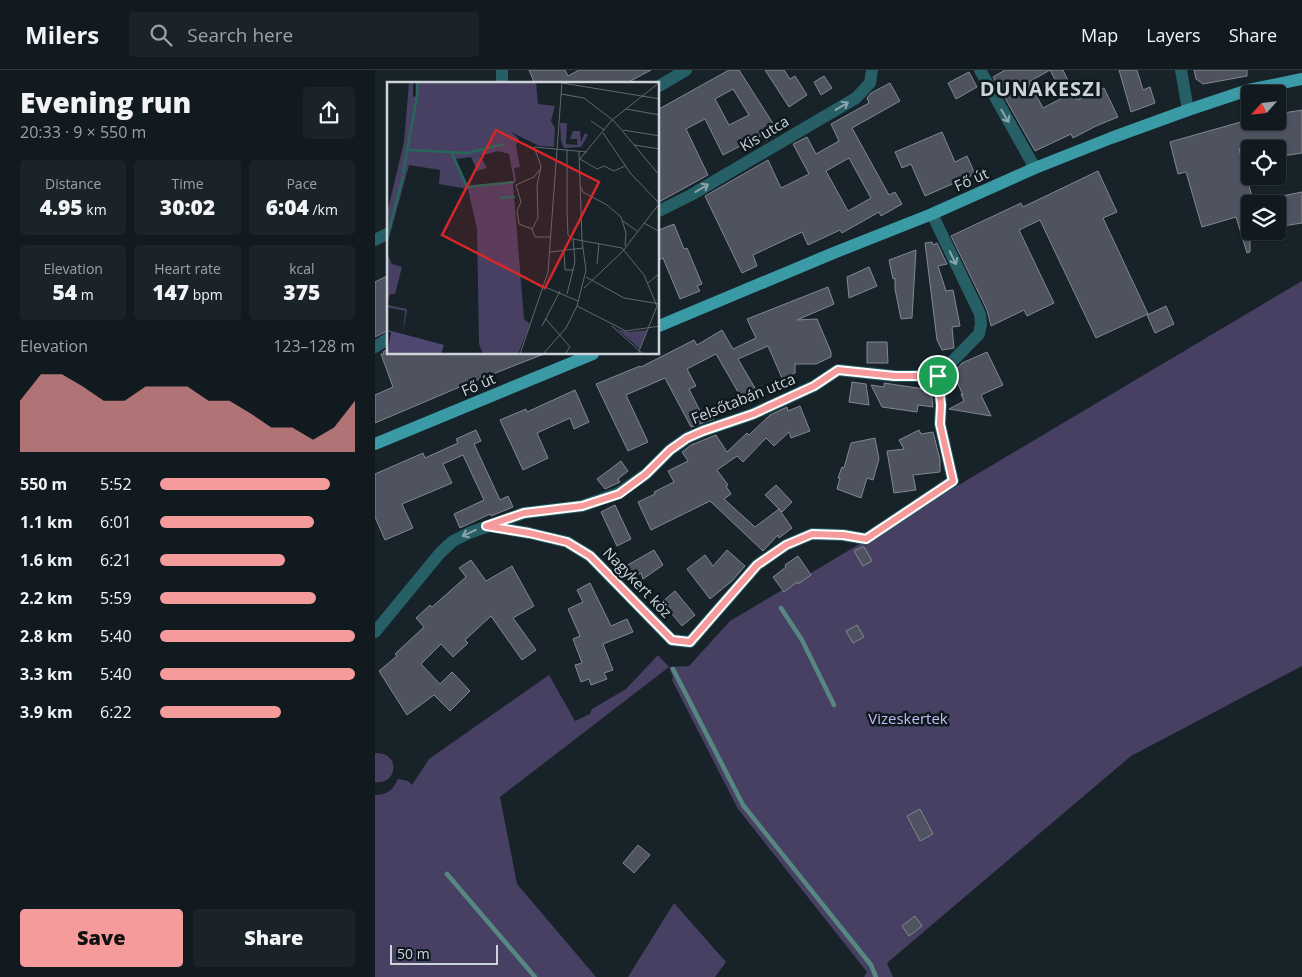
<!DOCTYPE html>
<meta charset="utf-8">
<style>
body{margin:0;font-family:"Open Sans",sans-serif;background:#1a2328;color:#f1f3f6;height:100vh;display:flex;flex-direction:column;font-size:19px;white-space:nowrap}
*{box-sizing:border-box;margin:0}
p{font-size:16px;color:#9ca1a4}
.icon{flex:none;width:28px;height:28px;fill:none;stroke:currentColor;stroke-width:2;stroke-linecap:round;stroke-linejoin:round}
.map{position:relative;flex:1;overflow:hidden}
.panel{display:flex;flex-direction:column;background:#111a1f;width:375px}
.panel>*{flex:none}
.needle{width:32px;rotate:243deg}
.controls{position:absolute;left:866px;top:15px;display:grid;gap:10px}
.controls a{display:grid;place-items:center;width:45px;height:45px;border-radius:5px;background:#111a1f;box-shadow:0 1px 4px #0004,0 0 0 1px #30383d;font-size:25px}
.scale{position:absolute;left:15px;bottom:12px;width:108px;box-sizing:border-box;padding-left:5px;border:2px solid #cdd4d9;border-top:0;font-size:14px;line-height:18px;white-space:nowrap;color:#cdd4d9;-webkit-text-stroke:4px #0e181f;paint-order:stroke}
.pin{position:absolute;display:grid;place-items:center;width:42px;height:42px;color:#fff;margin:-21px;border:2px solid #fff;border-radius:50%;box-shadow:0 1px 5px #0007}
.round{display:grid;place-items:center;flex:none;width:52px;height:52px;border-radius:5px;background:#1a2328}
.headline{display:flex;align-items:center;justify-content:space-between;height:85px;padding:0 20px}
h1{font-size:28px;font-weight:800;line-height:38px}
.figures{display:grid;grid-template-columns:repeat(3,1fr);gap:8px;height:85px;padding:5px 20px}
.figures div{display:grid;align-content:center;border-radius:5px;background:#1a2328;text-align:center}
.figures b{font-size:21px;font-weight:800}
.figures small{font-size:14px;font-weight:400}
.figures p{font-size:14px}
.chart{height:140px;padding:10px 20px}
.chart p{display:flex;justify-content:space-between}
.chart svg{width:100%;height:90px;margin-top:5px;fill:#f59b9b;opacity:.7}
.cta{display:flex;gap:10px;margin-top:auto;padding:10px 20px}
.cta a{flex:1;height:58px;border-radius:5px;background:#f59b9b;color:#111;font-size:20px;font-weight:800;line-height:58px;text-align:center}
.cta a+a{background:#1a2328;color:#f1f3f6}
ul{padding:0 20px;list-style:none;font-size:16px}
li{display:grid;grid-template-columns:80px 60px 1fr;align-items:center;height:38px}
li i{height:12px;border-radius:6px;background:#f59b9b}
header{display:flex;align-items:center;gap:30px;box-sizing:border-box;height:70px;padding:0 25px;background:#111a1f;border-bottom:1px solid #30383d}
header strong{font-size:24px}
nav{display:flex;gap:28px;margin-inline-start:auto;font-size:18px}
.search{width:350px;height:45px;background:#1a2328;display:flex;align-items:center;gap:12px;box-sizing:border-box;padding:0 18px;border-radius:5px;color:#9ca1a4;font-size:19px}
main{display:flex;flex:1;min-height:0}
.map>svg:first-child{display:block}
.green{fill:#474063}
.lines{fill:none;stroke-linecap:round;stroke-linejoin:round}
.stream{stroke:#568881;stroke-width:4.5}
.building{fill:#4e535f;stroke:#818793;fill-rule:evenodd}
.street{stroke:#275f66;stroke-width:12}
.primary{stroke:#3a9aa6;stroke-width:12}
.oneway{stroke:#8ba5ab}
.route-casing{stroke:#fff;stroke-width:10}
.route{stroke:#f59b9b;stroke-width:6}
.labels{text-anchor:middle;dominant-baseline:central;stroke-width:5;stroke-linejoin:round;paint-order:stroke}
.street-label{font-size:15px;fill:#cdd4d9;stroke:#0e181f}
.park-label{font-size:15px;fill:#c5baf4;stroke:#0e181f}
.district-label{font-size:20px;font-weight:bold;letter-spacing:1px;fill:#cdd4d9;stroke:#0e181f}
.inset-river{fill:none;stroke:#23685b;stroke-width:2.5}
.inset-road{fill:none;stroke:#60696f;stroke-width:1}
.view{fill:#d62828;fill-opacity:0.15;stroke:#d62828;stroke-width:2.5}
.inset-edge{fill:none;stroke:#cdd4d9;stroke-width:2.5}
</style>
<header>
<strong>Milers</strong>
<div class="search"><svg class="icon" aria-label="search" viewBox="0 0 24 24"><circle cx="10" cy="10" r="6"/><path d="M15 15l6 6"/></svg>Search here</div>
<nav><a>Map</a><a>Layers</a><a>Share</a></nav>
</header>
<main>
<section class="panel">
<div class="headline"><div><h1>Evening run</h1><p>20:33 · 9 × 550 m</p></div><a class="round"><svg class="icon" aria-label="share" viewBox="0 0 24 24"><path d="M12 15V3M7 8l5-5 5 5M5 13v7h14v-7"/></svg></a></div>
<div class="figures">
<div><p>Distance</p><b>4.95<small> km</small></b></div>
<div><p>Time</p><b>30:02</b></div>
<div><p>Pace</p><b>6:04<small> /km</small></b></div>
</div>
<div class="figures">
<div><p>Elevation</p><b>54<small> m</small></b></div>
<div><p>Heart rate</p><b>147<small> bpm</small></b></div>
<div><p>kcal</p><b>375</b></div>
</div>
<div class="chart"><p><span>Elevation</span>123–128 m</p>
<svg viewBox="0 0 160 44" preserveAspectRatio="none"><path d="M0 44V19L10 6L20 6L30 12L40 19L50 19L60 12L70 12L80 12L90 19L100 19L110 25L120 32L130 32L140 38L150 32L160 19V44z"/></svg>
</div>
<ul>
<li><b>550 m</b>5:52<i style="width:87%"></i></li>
<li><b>1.1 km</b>6:01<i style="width:79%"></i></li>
<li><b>1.6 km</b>6:21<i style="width:64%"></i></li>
<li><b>2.2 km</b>5:59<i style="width:80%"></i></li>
<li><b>2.8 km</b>5:40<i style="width:100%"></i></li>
<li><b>3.3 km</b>5:40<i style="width:100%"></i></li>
<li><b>3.9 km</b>6:22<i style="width:62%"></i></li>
</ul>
<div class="cta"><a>Save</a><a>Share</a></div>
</section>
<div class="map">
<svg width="927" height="907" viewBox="0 0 927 907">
<rect width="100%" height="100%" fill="#172229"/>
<path class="green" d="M927 211V596L756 686 512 893 518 907H489L492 902 363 739 297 610 298 607 294 597 125 727 142 814 221 907H0V725C12 725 18 720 23 709L33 711 37 715 54 689 174 605 200 651 215 644 217 639 251 619 283 585 294 597 314 596 355 551Z
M0 683C27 682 22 716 0 712Z
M299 833 351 892 340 907H253Z"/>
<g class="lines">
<path class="stream" d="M406 538 427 570 459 635
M298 599 368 735 496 895 501 907
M72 804 160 907"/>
</g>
<path class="building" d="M154 0H190L193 6 204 0H276L250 14H160Z
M354 0H364L404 63 391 71 387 65 348 85 330 49 311 59 333 105 284 132V39ZM358 19 374 45 354 55 340 29Z
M390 0H409L415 9 420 6 432 25 414 37Z
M630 0H688L702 30 729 18 743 47 721 56 698 68 696 64 660 81 618 7ZM675 0 689 27 668 38 654 12Z
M744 0H762L768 20 775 17 780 33 756 42Z
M819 0H872V6L828 14 821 9Z
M594 2 602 17 581 29 573 13Z
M449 6 457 18 446 25 439 12Z
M515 13 525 31 477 58 514 125 520 122 527 134 506 146 504 142 467 163 465 160 433 175 427 162 378 185 382 196 367 203 330 126 393 90 406 118 434 104 418 74 432 67 441 84 464 71 456 54 494 33 492 28 496 23ZM474 88 496 128 473 141 451 101Z
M927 40V83L902 87V79H864L879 134H875V182L872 183 861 147 827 157 811 102 803 104 795 72 869 51H902V44Z
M567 62 580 92 592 86 600 104 550 126 536 94 527 98 520 82Z
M723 101 742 142 728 148 773 244 721 268 665 150 644 160 679 233 652 246 649 240 616 256 612 240 576 166 646 133 648 137Z
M927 122V153L902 157V127Z
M299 154 309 179 312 178 327 214 322 216 325 221 305 229 288 188 284 190V160Z
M557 172 558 175 562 173 572 194 563 196 571 221 578 220 585 256 577 257 579 278 567 280 562 270 550 173Z
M541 180 537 248 526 249 520 219V208L518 209 514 190Z
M494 197 502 216 474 228 472 207Z
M14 205V260L0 267V212Z
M453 217 459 234 422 250 442 249 456 282V287L441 294H420V303L407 308 393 276 363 289 384 325 370 334 341 284 312 299 321 316 314 319 326 343 334 339 339 349 316 357 290 308 251 325 273 372 253 381 221 314 265 296 266 297 319 270 322 275 347 260 358 279 381 268 372 249Z
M791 236 799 254 780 263 772 245Z
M492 272H512L513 293H492Z
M14 278V284H169L87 316 0 353V325L18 317 6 284H9L8 282Z
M612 282 628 315 606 325 616 346 574 339 589 331 586 324 588 325 578 303 587 293Z
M477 312 491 314 494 335 474 332Z
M509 313 556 320 558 337 543 335 542 342 507 337 496 315 509 317Z
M200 320 214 352 199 359 195 348 162 363 173 388 148 400 125 350 151 339 152 342Z
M425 336 435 361 416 368 414 362 399 376 391 368 368 392 362 386 342 400 353 415 351 416 356 424 349 429 380 457 404 439 417 458 404 468 403 465 388 481 335 431 276 460 263 432 280 424 279 422 299 412 293 401 313 391 307 382 316 375 341 365 352 382 372 363 374 365 395 345 412 337 413 341Z
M101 360 106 371 99 374 125 430 133 426 138 437 116 446 115 444 85 458 79 444 109 430 88 385 68 394 77 413 27 434 38 458 10 470 0 447V404L48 383 50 388 83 373 81 369Z
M544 360 546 364 558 362 565 389V402L538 405 541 420 519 423 512 381 529 379 524 370Z
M500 368 504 389 498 410 492 408 486 428 462 419 465 408H463L467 397 469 398 476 373Z
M246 391 253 401 243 409 245 412 230 419 222 409Z
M401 415 417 432 407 442 390 425Z
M240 435 256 469 242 476 226 442Z
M487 477H489L497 491 488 496 479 481Z
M279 480 288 495 268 509 266 503 256 507 251 496Z
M352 480 370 496 357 511 335 529 312 499 330 485 338 496Z
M423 486 436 505 423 514 422 512 409 522 398 507 411 497 410 495Z
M96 490 111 511 137 496 159 536 138 548 161 580 147 590 116 546 90 570 93 573 78 587 66 574 46 594 65 614 77 602 95 621 75 641 59 625 32 645 4 601 22 586 20 584 49 557 41 548 55 535 57 537 91 507 84 498Z
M215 513 236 556 252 549 258 562 228 574 238 600 229 603 232 609 216 615 214 609 206 612 200 595 207 593 198 569 205 566 193 539 208 532 202 520Z
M300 521 320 545 307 556 287 532Z
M482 555 489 567 478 573 471 561Z
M545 739 558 764 545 771 532 746Z
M263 775 275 785 259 803 248 793Z
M540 846 547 856 534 866 527 856Z"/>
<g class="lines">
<path class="street" d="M605 0 660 98
M806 0 813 40
M127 14V0
M284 16 311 0
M284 141 316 125 481 28 495 13 497 0
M0 170 14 163
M0 277 14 268
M114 456 154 463 192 472 215 486 297 570 315 572 382 495 411 475 437 464 468 465 491 469 578 411 565 354 566 335 563 306
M0 562 65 483 78 471 94 463 149 443 207 436 244 423 271 404 295 380 312 368 328 361 378 344 439 316 463 300 520 306H563L604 264 606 254 605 244 557 144"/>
<path class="primary" d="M284 256 461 182 557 144 660 98 736 68 813 40 873 20 927 9
M0 374 218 284"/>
</g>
<defs><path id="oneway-shaft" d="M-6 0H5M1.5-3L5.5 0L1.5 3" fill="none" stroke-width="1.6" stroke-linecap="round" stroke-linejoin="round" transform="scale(1.25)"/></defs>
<g class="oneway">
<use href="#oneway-shaft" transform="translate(467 36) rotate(-31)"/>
<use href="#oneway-shaft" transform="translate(630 46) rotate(60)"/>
<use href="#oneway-shaft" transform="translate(327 118) rotate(-31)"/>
<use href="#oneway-shaft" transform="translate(578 188) rotate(64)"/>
<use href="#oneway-shaft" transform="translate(94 463) rotate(155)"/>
</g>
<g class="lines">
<defs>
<path id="route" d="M463 300 520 306H563L566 335 565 354 578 411 491 469 468 465 437 464 411 475 382 495 315 572 297 570 215 486 192 472 154 463 111 456 149 443 207 436 244 424 271 404 295 380 312 368 328 361 378 344 439 316Z"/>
</defs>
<use href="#route" class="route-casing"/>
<use href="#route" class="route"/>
</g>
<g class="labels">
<g class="street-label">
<text transform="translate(389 63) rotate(-31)">Kis utca</text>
<text transform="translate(596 109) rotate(-24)">Fő út</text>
<text transform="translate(103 314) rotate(-23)">Fő út</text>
<text transform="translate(368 328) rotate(-22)">Felsőtabán utca</text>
<text transform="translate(263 512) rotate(46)">Nagykert köz</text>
</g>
<g class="park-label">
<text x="533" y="648">Vizeskertek</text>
</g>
<g class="district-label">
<text x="666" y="18">DUNAKESZI</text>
</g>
</g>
<g transform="translate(12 12)">
<rect width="272" height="272" fill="#172229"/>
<path d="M22 0H26V15L29 14V0H149L151 22 168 24 164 39 168 46 167 65 152 64 124 50 132 57 129 63 133 85 127 86 129 99 126 102 137 237 143 242 131 272H96L92 262 90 147 81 107 52 102 53 88 22 83 0 163V131L17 60ZM111 69 122 72 127 99 81 104 69 77 84 75 90 89 100 86 93 74ZM173 41H180L179 62 190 63V57H183L186 49H193L194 60 198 51 201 53 194 65 177 66 174 59ZM0 171 5 182 15 185 8 212H3L0 223 20 227 16 252 18 229 0 225ZM230 247 242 250 261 248 253 267Z" fill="#474063" fill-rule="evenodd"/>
<path d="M0 248 16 252 57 263 54 272H0L4 251Z" fill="#4f4671"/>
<path class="inset-river" d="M22 68 81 71 117 62M64 69 80 105 127 100M16 92 30 14V0M113 116 128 115M0 156 16 94"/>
<path class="inset-road" d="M175 1 273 17M174 12 197 16 227 39 273 94M239 27 273 33M204 39 217 48M236 48 273 54M216 51 244 92 273 122M247 63 273 67M147 65 154 84 150 104 151 136 145 147 148 155H163M147 65 200 70M180 68V129L181 153 186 157M238 84 227 89 217 84 210 87 193 77 225 38 273 0M194 105 196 110 220 123 234 135 239 151 238 164M236 139 250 149M257 141 273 150M145 147 132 142 130 129 134 120 129 103 147 95 153 87M186 157 235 166 257 193 270 224 251 272M177 169 178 188H187M163 170 196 166M210 182 212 162M199 195 237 216 273 222M260 202 273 191M158 205 191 219M197 206 235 170 272 122M180 212 188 180 186 157M190 224 199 188 195 159 192 69M158 236 183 265 178 272M155 244 173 209M225 244 256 272M133 272 161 190 175 0M156 272 179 246 190 224 239 249 273 244"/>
<path class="view" d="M109 48 212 100 158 206 55 153Z"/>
<rect width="272" height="272" class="inset-edge"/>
</g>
</svg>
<div class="controls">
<a><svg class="needle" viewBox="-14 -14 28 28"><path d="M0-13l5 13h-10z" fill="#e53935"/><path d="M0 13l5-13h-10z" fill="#9ca1a4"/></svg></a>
<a><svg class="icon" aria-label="locate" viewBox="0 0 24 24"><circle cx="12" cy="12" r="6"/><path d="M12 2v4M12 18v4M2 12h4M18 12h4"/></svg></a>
<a><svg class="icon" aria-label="layers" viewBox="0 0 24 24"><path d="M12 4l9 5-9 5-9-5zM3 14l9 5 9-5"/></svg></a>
</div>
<div class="scale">50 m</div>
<div class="pin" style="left:563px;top:306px;background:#1e9e55"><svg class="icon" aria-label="arrive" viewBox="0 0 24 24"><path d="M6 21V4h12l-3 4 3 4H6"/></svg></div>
</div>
</main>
